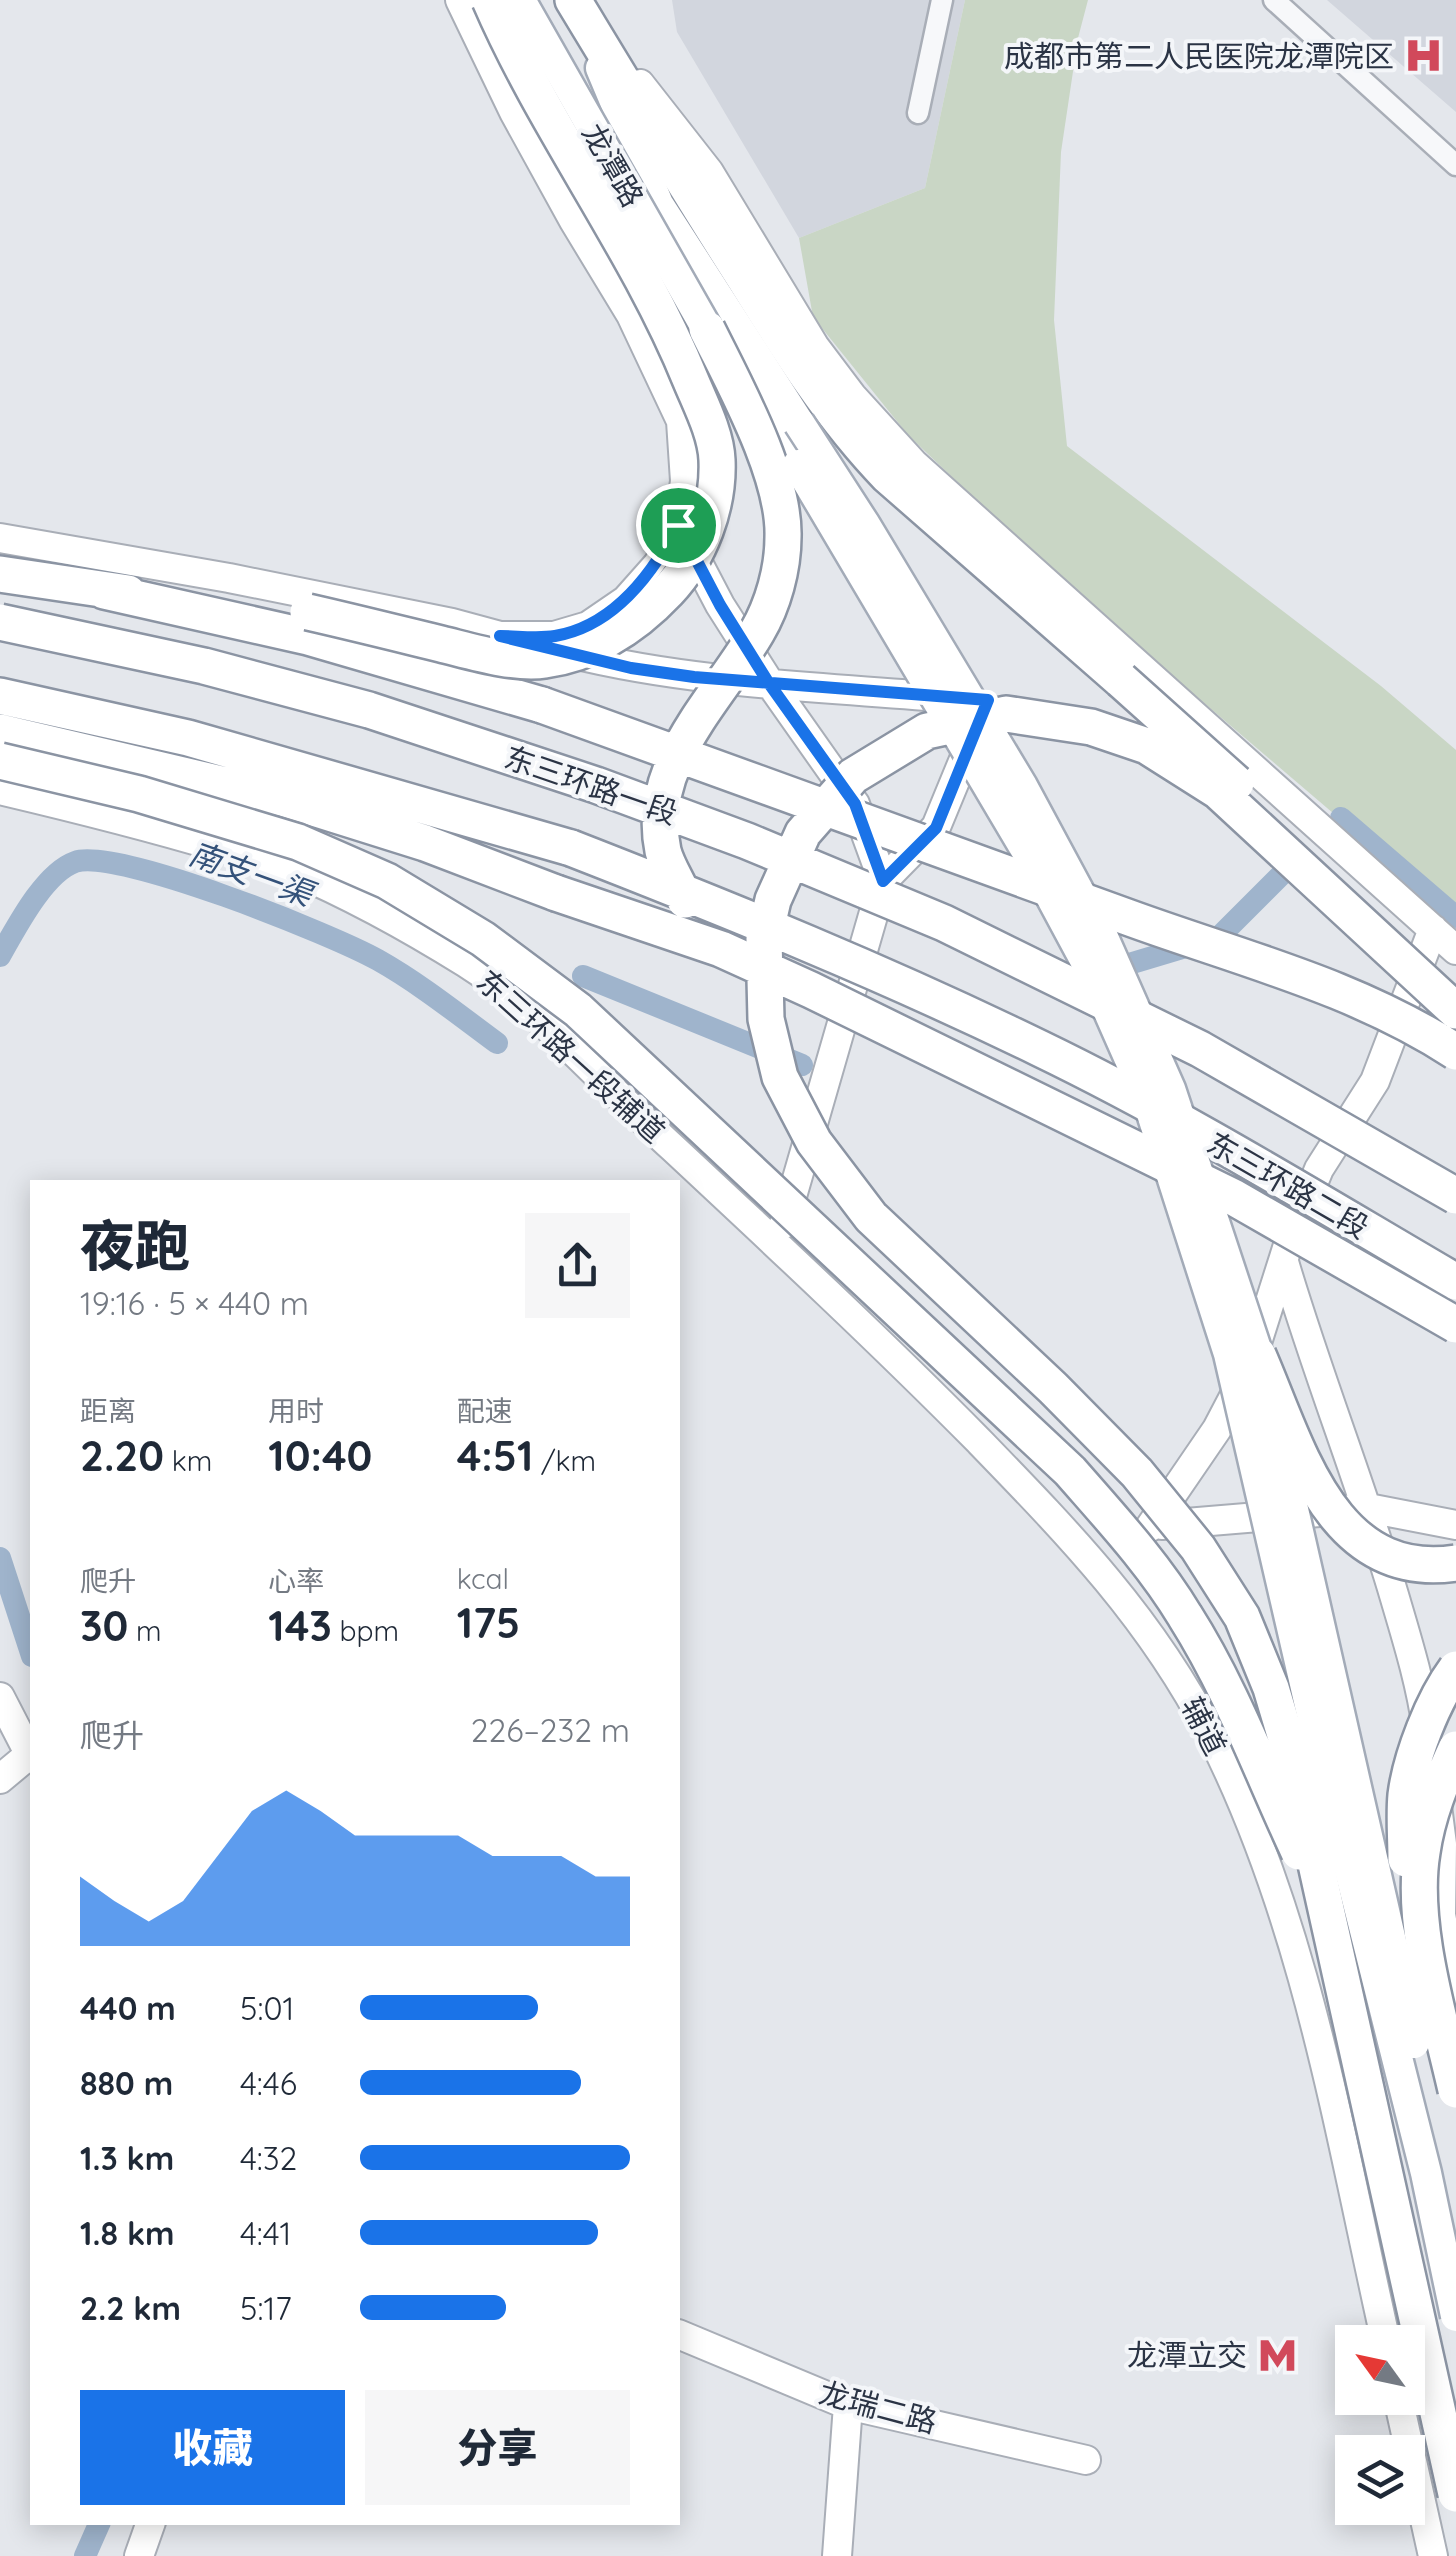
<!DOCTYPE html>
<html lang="zh">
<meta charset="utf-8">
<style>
body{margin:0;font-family:Quicksand,"Noto Sans SC",sans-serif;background:#f6f6f7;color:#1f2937;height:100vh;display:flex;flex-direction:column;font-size:38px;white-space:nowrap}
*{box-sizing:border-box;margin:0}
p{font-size:32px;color:#747a83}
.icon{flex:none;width:55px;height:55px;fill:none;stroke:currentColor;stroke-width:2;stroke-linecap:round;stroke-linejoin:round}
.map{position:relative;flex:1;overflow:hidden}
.details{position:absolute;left:30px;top:1180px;width:650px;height:1345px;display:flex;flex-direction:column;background:#fff;border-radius:0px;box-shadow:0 5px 25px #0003}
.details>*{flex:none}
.needle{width:65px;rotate:303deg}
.tools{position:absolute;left:1335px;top:2325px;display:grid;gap:20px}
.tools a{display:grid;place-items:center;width:90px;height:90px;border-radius:0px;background:#fff;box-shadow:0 5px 25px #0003;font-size:50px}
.pin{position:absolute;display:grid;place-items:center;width:85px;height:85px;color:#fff;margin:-42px;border:5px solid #fff;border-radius:50%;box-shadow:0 2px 10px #0007}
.round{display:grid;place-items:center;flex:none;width:105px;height:105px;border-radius:0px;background:#f6f6f7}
.headline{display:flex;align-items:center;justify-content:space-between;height:170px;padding:0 50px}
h1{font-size:55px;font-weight:800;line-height:75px}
.stats{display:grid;grid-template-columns:repeat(3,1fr);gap:15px;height:170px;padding:10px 50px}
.stats div{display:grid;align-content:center}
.stats b{font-size:42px;font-weight:800}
.stats small{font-size:28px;font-weight:400}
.stats p{font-size:28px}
.chart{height:280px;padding:20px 50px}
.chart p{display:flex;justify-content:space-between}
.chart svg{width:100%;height:180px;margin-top:10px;fill:#1a73e8;opacity:.7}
.primary-button{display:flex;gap:20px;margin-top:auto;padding:20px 50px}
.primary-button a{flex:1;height:115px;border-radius:0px;background:#1a73e8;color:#fff;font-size:40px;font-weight:800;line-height:115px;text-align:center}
.primary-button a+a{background:#f6f6f7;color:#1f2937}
ul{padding:0 50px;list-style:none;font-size:32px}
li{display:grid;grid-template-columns:160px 120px 1fr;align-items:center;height:75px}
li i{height:25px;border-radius:12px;background:#1a73e8}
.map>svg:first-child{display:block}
.built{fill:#d2d6de}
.green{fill:#c9d6c5}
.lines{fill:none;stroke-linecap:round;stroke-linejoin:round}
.canal{stroke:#9fb4cc;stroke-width:22}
.street-casing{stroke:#a9aeb7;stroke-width:25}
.secondary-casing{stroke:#a9aeb7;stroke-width:32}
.primary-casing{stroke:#a3abb8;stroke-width:35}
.highway-casing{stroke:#8b94a3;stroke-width:40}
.street{stroke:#f7f8fa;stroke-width:20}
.secondary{stroke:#fff;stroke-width:28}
.primary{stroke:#fff;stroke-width:30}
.highway{stroke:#fff;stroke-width:35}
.primary-bridge-casing{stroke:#a3abb8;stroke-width:35;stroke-linecap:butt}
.highway-bridge-casing{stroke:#8b94a3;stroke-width:40;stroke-linecap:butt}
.primary-bridge{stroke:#fff;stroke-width:30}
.highway-bridge{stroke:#fff;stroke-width:35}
.route-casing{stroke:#fff;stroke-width:20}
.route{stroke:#1a73e8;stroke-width:12}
.labels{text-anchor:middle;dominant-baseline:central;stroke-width:8;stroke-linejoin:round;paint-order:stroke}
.poi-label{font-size:30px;fill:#2b3445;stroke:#f4f6f9;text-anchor:end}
.street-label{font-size:30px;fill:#2b3445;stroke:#f4f6f9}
.water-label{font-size:32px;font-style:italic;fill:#34527a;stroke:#f4f6f9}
</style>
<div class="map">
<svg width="1456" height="2556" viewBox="0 0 1456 2556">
<rect width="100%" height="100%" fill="#e4e7ec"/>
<path class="built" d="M672 0H965L925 188 799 238 677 32Z
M1327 0H1456V112Z"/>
<path class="green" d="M965 0H1088L1078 38 1061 152 1054 320 1067 446 1381 686 1456 750V918L1061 581 908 435 813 317 799 238 925 188Z"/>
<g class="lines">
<path class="canal" d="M1341 818 1456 917
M0 956C16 928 44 873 75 862 115 847 334 935 378 960 419 983 459 1015 497 1043
M1109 970 1219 937 1281 875
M583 976 802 1065
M0 1558 32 1656
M85 2556 100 2522"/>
<defs>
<path id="street" d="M1274 0 1456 165
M918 113 942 0"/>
<path id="secondary" d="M640 84 709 172 815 347 852 396 914 464 1456 950
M0 538 229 578 452 623 500 636H554L588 626 626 600 658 564 679 525 685 481 681 421 631 315 574 221 514 112 460 0
M686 540 720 605 769 682 855 804 883 881
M569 653C694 684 824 687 952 698
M0 790C72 807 144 825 215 846 240 854 266 859 289 869 350 895 410 928 466 963 543 1012 606 1087 673 1148 776 1244 879 1340 978 1440 1069 1534 1151 1618 1211 1735 1307 1924 1340 2138 1386 2342
M784 1224 883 881 936 827 974 735
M1284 1262C1317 1374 1361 1483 1394 1595 1407 1639 1421 1684 1427 1729
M1162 1525 1368 1508 1456 1525
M1150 1527 1217 1429 1249 1368 1288 1245 1319 1169 1375 1081 1433 929
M0 1697 32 1759
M0 1779 30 1754
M1437 1806 1442 1844 1441 1915 1456 1993
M678 2334 848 2405 1086 2460
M1398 2398 1433 2556
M139 2556 151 2522
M837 2556 848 2405"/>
<path id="primary" d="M601 68 658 204 799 423
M753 398 798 465"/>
<path id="highway" d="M573 0C630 94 686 187 745 279 788 348 831 417 888 476L1121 680
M0 574 128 593
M104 591 308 637 542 705
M0 696 188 738 571 848
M0 732 285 799 425 843 556 893"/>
</defs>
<use href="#street" class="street-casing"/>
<use href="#secondary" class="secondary-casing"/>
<use href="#primary" class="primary-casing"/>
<use href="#highway" class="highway-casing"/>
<use href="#street" class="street"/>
<use href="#secondary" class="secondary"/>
<use href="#primary" class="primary"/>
<use href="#highway" class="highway"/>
<defs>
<path id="primary-bridge" d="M520 0 707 329
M799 423 865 525 1022 786 1101 933 1170 1089 1258 1355 1414 2043
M798 465 1025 848 1091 971 1147 1098 1229 1354 1327 1779 1426 2173 1456 2316"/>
<path id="highway-bridge" d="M308 612C352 622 396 633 441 644 470 651 515 665 545 660 594 653 635 626 668 591 700 557 719 507 717 460 716 434 701 405 691 381 637 248 547 132 490 0
M0 622 204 666 369 710 596 785 747 841 944 923 1200 1049 1456 1196
M1121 680 1236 783
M542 705C737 775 932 846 1127 917 1239 958 1355 986 1456 1052
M0 761 139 794 298 842 387 881 483 939 578 1010 1070 1471C1111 1518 1153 1563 1185 1616 1232 1690 1262 1773 1299 1852
M571 848C730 910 885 973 1039 1048 1182 1117 1319 1202 1456 1282
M556 893 721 949 811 990 1233 1197 1456 1325
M685 900C679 884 667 867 663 851 645 764 717 701 757 632 773 605 783 569 783 537 785 475 734 384 707 329
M1456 1011 1218 791 1147 746 1091 727 1006 714 927 731 853 776 803 833 773 900 764 939 766 1019 780 1077 814 1142 871 1217 1053 1388 1137 1473 1198 1548 1242 1617 1271 1688 1294 1765 1456 2494
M1258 1355C1297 1444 1330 1582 1456 1563
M1456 1749C1441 1782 1427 1816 1422 1852 1410 1924 1440 2019 1456 2090
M1406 1859C1406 1838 1404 1816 1406 1795 1411 1756 1433 1700 1456 1669"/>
</defs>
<use href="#primary-bridge" class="primary-bridge-casing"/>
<use href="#highway-bridge" class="highway-bridge-casing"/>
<use href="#primary-bridge" class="primary-bridge"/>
<use href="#highway-bridge" class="highway-bridge"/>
</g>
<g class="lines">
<defs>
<path id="route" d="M678 525 720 605 768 682 855 804 883 881 936 828 988 700 694 677 631 668 500 636C517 636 537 639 555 636 614 626 652 575 678 525"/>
</defs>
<use href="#route" class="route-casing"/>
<use href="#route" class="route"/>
</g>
<defs>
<symbol id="hospital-bare" viewBox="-9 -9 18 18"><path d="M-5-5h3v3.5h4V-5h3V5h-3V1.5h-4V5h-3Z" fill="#d1495b" stroke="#f4f6f9" stroke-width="2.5" paint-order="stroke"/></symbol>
<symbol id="metro-bare" viewBox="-9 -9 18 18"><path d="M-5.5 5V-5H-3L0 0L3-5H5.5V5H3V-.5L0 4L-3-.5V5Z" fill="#d1495b" stroke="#f4f6f9" stroke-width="2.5" paint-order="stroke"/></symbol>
</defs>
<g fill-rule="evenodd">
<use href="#hospital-bare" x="1396" y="28" width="55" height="55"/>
<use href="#metro-bare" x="1250" y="2328" width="55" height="55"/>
</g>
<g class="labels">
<g class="poi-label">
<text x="1394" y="56">成都市第二人民医院龙潭院区</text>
<text x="1247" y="2355">龙潭立交</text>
</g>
<g class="street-label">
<text transform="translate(613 165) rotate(60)">龙潭路</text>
<text transform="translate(591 785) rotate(19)">东三环路一段</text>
<text transform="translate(571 1056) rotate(42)">东三环路一段辅道</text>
<text transform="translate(1288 1185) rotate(30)">东三环路二段</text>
<text transform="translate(1204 1726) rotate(63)">辅道</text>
<text transform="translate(878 2407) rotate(15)">龙瑞二路</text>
</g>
<g class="water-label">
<text transform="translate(251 873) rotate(20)">南支一渠</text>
</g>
</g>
</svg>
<div class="tools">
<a><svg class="needle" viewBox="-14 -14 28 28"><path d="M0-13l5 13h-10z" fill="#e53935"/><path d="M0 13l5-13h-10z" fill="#747a83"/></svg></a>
<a><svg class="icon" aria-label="layers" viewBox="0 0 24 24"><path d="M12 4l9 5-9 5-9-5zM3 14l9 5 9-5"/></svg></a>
</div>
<div class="pin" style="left:678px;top:525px;background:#1e9e55"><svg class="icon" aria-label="arrive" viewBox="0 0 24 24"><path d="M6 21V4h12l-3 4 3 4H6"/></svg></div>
<section class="details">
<div class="headline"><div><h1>夜跑</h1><p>19:16 · 5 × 440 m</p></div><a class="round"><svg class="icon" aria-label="share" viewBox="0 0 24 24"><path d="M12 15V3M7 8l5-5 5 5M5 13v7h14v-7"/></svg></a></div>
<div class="stats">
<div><p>距离</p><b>2.20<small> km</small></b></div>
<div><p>用时</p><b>10:40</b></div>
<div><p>配速</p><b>4:51<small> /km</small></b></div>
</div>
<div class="stats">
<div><p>爬升</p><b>30<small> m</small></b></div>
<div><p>心率</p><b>143<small> bpm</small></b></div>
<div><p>kcal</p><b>175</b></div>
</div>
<div class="chart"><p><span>爬升</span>226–232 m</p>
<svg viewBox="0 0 160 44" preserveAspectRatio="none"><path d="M0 44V27L10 33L20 38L30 33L40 22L50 11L60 6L70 11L80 17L90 17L100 17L110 17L120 22L130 22L140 22L150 27L160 27V44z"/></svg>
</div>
<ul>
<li><b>440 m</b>5:01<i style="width:66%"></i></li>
<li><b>880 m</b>4:46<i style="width:82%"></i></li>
<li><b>1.3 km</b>4:32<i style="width:100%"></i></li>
<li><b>1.8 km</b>4:41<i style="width:88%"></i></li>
<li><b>2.2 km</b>5:17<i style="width:54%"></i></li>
</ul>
<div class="primary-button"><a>收藏</a><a>分享</a></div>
</section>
</div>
